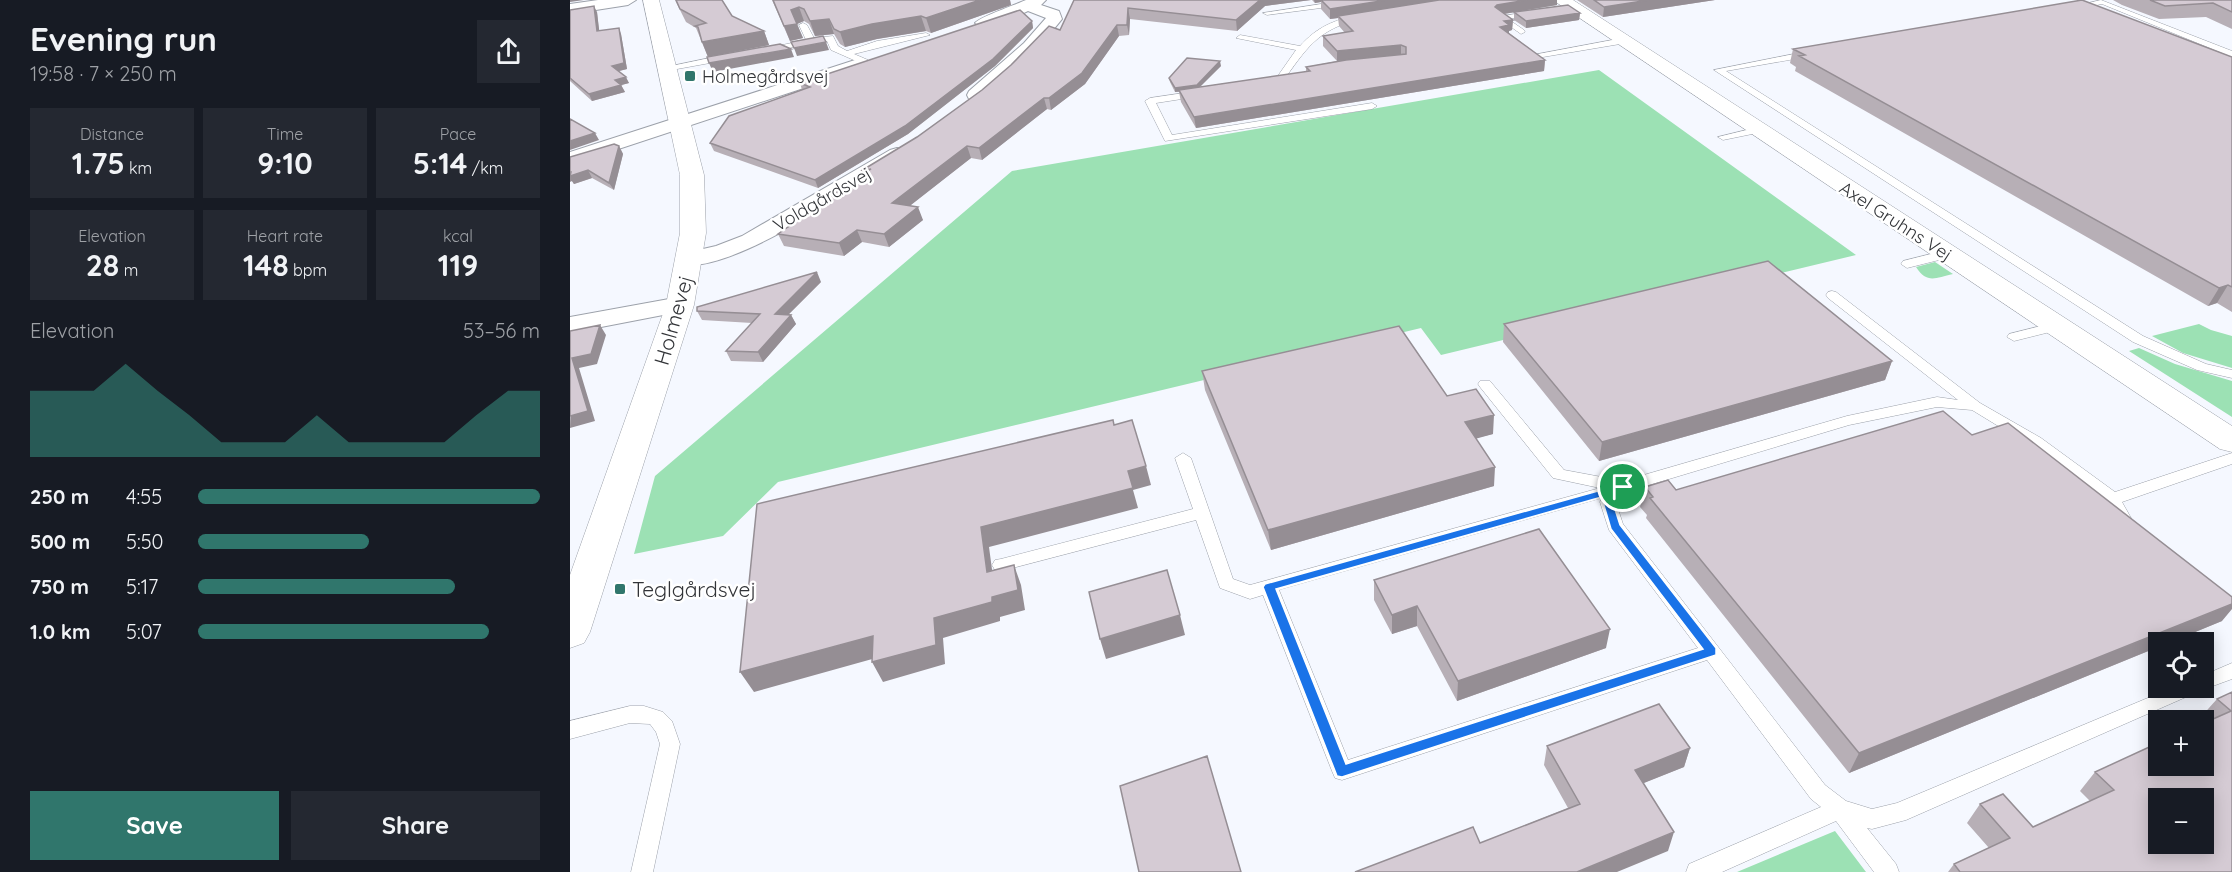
<!DOCTYPE html>
<meta charset="utf-8">
<style>
body{margin:0;font-family:Quicksand,sans-serif;background:#242831;color:#f1f3f6;height:100vh;display:flex;flex-direction:column;font-size:22px;white-space:nowrap}
*{box-sizing:border-box;margin:0}
p{font-size:20px;color:#9ea1a6}
.icon{flex:none;width:33px;height:33px;fill:none;stroke:currentColor;stroke-width:2;stroke-linecap:round;stroke-linejoin:round}
.map{position:relative;flex:1;overflow:hidden}
.panel{display:flex;flex-direction:column;background:#171b24;width:570px}
.panel>*{flex:none}
.tools{position:absolute;left:1578px;top:632px;display:grid;gap:12px}
.tools a{display:grid;place-items:center;width:66px;height:66px;border-radius:0px;background:#171b24;box-shadow:0 3px 15px #0003;font-size:30px}
.pin{position:absolute;display:grid;place-items:center;width:51px;height:51px;color:#fff;margin:-26px;border:3px solid #fff;border-radius:50%;box-shadow:0 2px 6px #0007}
.round{display:grid;place-items:center;flex:none;width:63px;height:63px;border-radius:0px;background:#242831}
.headline{display:flex;align-items:center;justify-content:space-between;height:102px;padding:0 30px}
h1{font-size:33px;font-weight:800;line-height:45px}
.stats{display:grid;grid-template-columns:repeat(3,1fr);gap:9px;height:102px;padding:6px 30px}
.stats div{display:grid;align-content:center;border-radius:0px;background:#242831;text-align:center}
.stats b{font-size:30px;font-weight:800}
.stats small{font-size:16px;font-weight:400}
.stats p{font-size:16px}
.chart{height:168px;padding:12px 30px}
.chart p{display:flex;justify-content:space-between}
.chart svg{width:100%;height:108px;margin-top:6px;fill:#30766c;opacity:.7}
.action{display:flex;gap:12px;margin-top:auto;padding:12px 30px}
.action a{flex:1;height:69px;border-radius:0px;background:#30766c;color:#fff;font-size:24px;font-weight:800;line-height:69px;text-align:center}
.action a+a{background:#242831;color:#f1f3f6}
ul{padding:0 30px;list-style:none;font-size:20px}
li{display:grid;grid-template-columns:96px 72px 1fr;align-items:center;height:45px}
li i{height:15px;border-radius:8px;background:#30766c}
main{display:flex;flex:1;min-height:0}
.map>svg:first-child{display:block}
.green{fill:#9ce1b4}
.lines{fill:none;stroke-linecap:round;stroke-linejoin:round}
.lane-casing{stroke:#9ca1aa;stroke-width:1}
.street-casing{stroke:#9ca1aa;stroke-width:2}
.secondary-casing{stroke:#9ca1aa;stroke-width:1}
.lane{fill:#fff;fill-rule:evenodd}
.street{fill:#fff;fill-rule:evenodd}
.secondary{fill:#fff;fill-rule:evenodd}
.wall{fill:#b7afb6}
.shaded-wall{fill:#958e94}
.building{fill:#d5cbd4;stroke:#958e94;stroke-width:1.5;fill-rule:evenodd}
.route{fill:#1a73e8;stroke:#fff;stroke-width:1.5;fill-rule:evenodd}
.poi-dot{fill:#30766c;stroke:#fff;stroke-width:2}
.labels{text-anchor:middle;dominant-baseline:central;stroke-width:5;stroke-linejoin:round;paint-order:stroke}
.far-poi-label{font-size:18px;fill:#323438;stroke:#fff;text-anchor:start}
.far-street-label{font-size:18px;fill:#323438;stroke:#fff}
.street-label{font-size:21px;fill:#323438;stroke:#fff}
.poi-label{font-size:21px;fill:#323438;stroke:#fff;text-anchor:start}
</style>
<main>
<section class="panel">
<div class="headline"><div><h1>Evening run</h1><p>19:58 · 7 × 250 m</p></div><a class="round"><svg class="icon" aria-label="share" viewBox="0 0 24 24"><path d="M12 15V3M7 8l5-5 5 5M5 13v7h14v-7"/></svg></a></div>
<div class="stats">
<div><p>Distance</p><b>1.75<small> km</small></b></div>
<div><p>Time</p><b>9:10</b></div>
<div><p>Pace</p><b>5:14<small> /km</small></b></div>
</div>
<div class="stats">
<div><p>Elevation</p><b>28<small> m</small></b></div>
<div><p>Heart rate</p><b>148<small> bpm</small></b></div>
<div><p>kcal</p><b>119</b></div>
</div>
<div class="chart"><p><span>Elevation</span>53–56 m</p>
<svg viewBox="0 0 160 44" preserveAspectRatio="none"><path d="M0 44V17L10 17L20 17L30 6L40 17L50 27L60 38L70 38L80 38L90 27L100 38L110 38L120 38L130 38L140 27L150 17L160 17V44z"/></svg>
</div>
<ul>
<li><b>250 m</b>4:55<i style="width:100%"></i></li>
<li><b>500 m</b>5:50<i style="width:50%"></i></li>
<li><b>750 m</b>5:17<i style="width:75%"></i></li>
<li><b>1.0 km</b>5:07<i style="width:85%"></i></li>
</ul>
<div class="action"><a>Save</a><a>Share</a></div>
</section>
<div class="map">
<svg width="1662" height="872" viewBox="0 0 1662 872">
<rect width="100%" height="100%" fill="#f5f8ff"/>
<path class="green" d="M1029 70 1286 255 871 355 851 328 208 482 153 536 64 554 85 476 442 171Z
M1365 262 1383 274C1365 278 1357 284 1346 267Z
M1629 324 1641 330 1662 336V368L1613 353 1582 336Z
M1569 348 1605 364 1662 381V417L1559 351Z
M1265 831 1296 872H1167Z"/>
<g class="lines">
<defs>
<path id="lane" d="M1531 0 1662 51V57L1532 4 1502 10 1498 8Z
M771 1 775 3 774 5 697 15 693 13Z
M964 11 968 13 967 15 938 19 954 30 955 32 951 34 927 17Z
M788 15H791V19C747 29 736 49 711 84L696 87 691 84 705 80 726 50 666 38 670 35 730 46C747 27 764 20 788 15Z
M233 23 237 25 244 38 263 36 268 46 277 51 307 41 356 33 360 35 284 54 298 60 299 62 295 65 261 50 257 41 197 52 193 49 236 40 229 25Z
M1053 38 1056 39V43L967 58 963 55Z
M1239 51 1242 52V56L1156 71 1573 336 1636 364 1662 370V378L1627 370 1563 342 1144 70Z
M159 54 163 57 162 59 96 71 92 68Z
M628 91 633 94 631 96 586 103 602 135 802 103 807 106 802 109 595 141 575 101 580 98Z
M1189 127 1194 130 1192 132 1153 140 1148 137Z
M1377 250 1383 254 1381 257 1337 268 1331 264 1333 261Z
M1262 291 1266 292 1410 403 1471 438 1545 492 1662 453V464L1552 502 1565 525 1563 529H1551L1537 503 1461 446 1402 410 1367 407 1279 425 1059 491 1046 503 1053 524 1255 785 1276 801 1302 809 1327 803 1604 687H1634V675L1662 663V679L1632 690 1336 820 1302 829 1297 828 1326 864 1329 872H1304L1266 821 1152 872H1116L1119 864 1251 807 1241 799 1137 660 772 780 765 778 762 771 693 595 680 599 650 588 626 520 431 571 425 570 422 565 425 560 431 559 623 509 605 458 613 453 621 458 663 579 680 585 1030 488 983 478 910 387 908 384 910 381H920L994 470 1053 481 1277 416 1367 397 1388 400 1258 298 1256 295 1258 292ZM1032 498 1030 502 1039 530 1128 648 778 760 709 590Z
M1487 322 1494 326 1492 329 1444 341 1437 337 1439 334Z
M60 706H74L93 712 102 721 110 744 83 872H61L90 744 86 732 80 724 60 723 0 739V721Z"/>
<path id="street" d="M28 0H66L58 5 0 14V4Z
M456 0H476L471 5 489 11 492 19 466 51 413 99H399L397 95 399 91 454 43 476 18 458 11 441 19 413 28 405 23C410 17 445 5 456 0Z
M285 60 291 61 294 65 291 69 0 165V152Z
M327 148 334 150 337 154 334 158C289 185 159 276 111 264L108 259 111 254 146 246 172 236 320 150Z
M110 297 119 300 123 305 119 310 0 333V317Z"/>
<path id="secondary" d="M73 0H89L134 175 136 233 124 305 20 632 14 643 0 648V575L96 305 110 233V175Z
M983 0H1003L1662 426V452L1650 449Z"/>
</defs>
<use href="#lane" class="lane-casing"/>
<use href="#street" class="street-casing"/>
<use href="#secondary" class="secondary-casing"/>
<use href="#lane" class="lane"/>
<use href="#street" class="street"/>
<use href="#secondary" class="secondary"/>
</g>
<path class="wall" d="M105 0H152L162 16 194 31 199 45 138 57 126 28 116 22Z
M202 0H440L441 5 361 33 356 31 307 39 275 47 270 44 264 34 245 36 239 24 234 21 227 24 233 38 220 41Z
M504 0H741L695 6 667 31 560 19 559 35 549 36 515 84 481 110 477 109 412 160 401 158 339 206 353 220 319 247 292 242 274 256 214 246 208 234 255 201V200L293 175 291 171 347 137 412 90 490 30Z
M742 0H987V5L934 14 943 20 942 30 939 31V33L975 60 974 71 626 128 611 102 609 92H605L600 82 599 78 651 66 629 87 736 72V67L767 61 753 46V36L775 33 769 26 768 18 760 19 751 9V2L745 3Z
M1007 0H1145L1033 17Z
M1543 0H1662V29L1636 17 1589 19 1552 5Z
M0 10 27 12 29 31 51 34 57 69 49 71 59 83 51 85 55 92 22 101 0 81Z
M944 12 1010 13 1009 20 956 28 944 20Z
M462 21 463 28 425 66 338 134 248 188 144 151 140 143 232 90 230 83Z
M1223 49 1662 57V312L1647 303 1638 306 1225 71 1226 67 1220 63Z
M49 146 53 154 44 190 22 178 4 184 2 181Z
M251 282 218 315H221L226 324 193 362 161 361 156 351 182 323 132 320 127 311Z
M934 324 1322 361 1315 380 1029 461 933 342Z
M632 371 877 396 923 434 906 438 924 486 701 550 635 390Z
M1402 435 1652 621 1279 773 1076 518 1077 515 1070 507 1075 487 1106 490Z
M804 580 1036 648 887 701 847 626 822 634 804 600Z
M1662 692V872H1378L1384 864 1419 848 1397 823 1410 804 1463 827 1520 801 1510 791 1525 772 1635 723 1634 720 1630 718 1647 699Z
M977 746 1120 748 1114 767 1073 783 1098 851 910 843 998 808 974 765Z"/>
<path class="shaded-wall" d="M0 0H14L0 2Z
M410 0H440L441 5 361 33 356 18Z
M690 0H741L695 6 667 31 666 20Z
M744 0H751V2L745 3Z
M817 0H882L768 16V18L760 19V9Z
M957 0H987V5L927 15 925 7 927 5Z
M1079 0H1145L1033 17 1034 7Z
M24 6 27 12 30 37 27 31Z
M229 7 234 21 227 24 233 38 220 41 214 26 221 10Z
M558 8 560 19 559 35 557 25Z
M1010 13 1009 20 956 28V21Z
M351 16 356 31 307 39 275 47 270 32 302 24Z
M259 19 264 34 245 36 240 21Z
M943 20 942 30 939 31V36L930 27 934 21Z
M462 21 463 28 425 66 338 134 248 188 245 180Z
M547 25 549 36 515 84 481 110 479 98Z
M49 28 51 34 57 69 45 72 42 66Z
M194 31 199 45 138 57 132 42Z
M256 42 259 50 227 56 224 48Z
M831 45V56L767 61V51Z
M221 49 224 57 143 72 139 63Z
M975 60 974 71 626 128 624 117Z
M650 61 651 66 628 89 605 92V88Z
M56 77 59 83 48 86 45 80Z
M51 85 55 92 22 101 19 94Z
M474 98 477 109 412 160 409 148Z
M25 133 29 140 0 150V141Z
M49 146 53 154 44 190 39 183Z
M397 146 401 158 327 216 322 203Z
M18 170 22 178 4 184 2 181 0 182V172Z
M348 207 353 220 319 247 314 234Z
M287 230 292 242 274 256 269 243Z
M247 272 251 282 209 324 205 314Z
M1658 285 1647 303 1638 306 1649 288Z
M221 315 226 324 193 362 188 352Z
M30 325 36 335 27 364 9 368 25 421 0 428 2 358Z
M1322 361 1315 380 1029 461 1032 442Z
M924 415 923 434 894 442 895 422Z
M576 466 581 485 563 490 568 508 419 547 425 592 417 572 411 527 558 471Z
M925 467 924 486 701 550 698 530Z
M444 565 451 585 455 610 430 617V621L373 638 375 664 313 682 302 662 364 618 422 597Z
M1662 604V609L1652 621 1601 642H1588V647L1279 773 1289 753Z
M847 606V626L822 634V615Z
M610 615 615 635 536 659 530 639Z
M1040 629 1036 648 887 701 888 681Z
M303 636 313 656 184 692 170 672Z
M1120 748 1114 767 1059 789 1065 770Z
M1104 832 1098 851 1047 872H1007Z"/>
<path class="building" d="M106 0H152L162 16 194 31 132 42 128 27 125 26 136 23 110 9Z
M203 0H410L356 18 351 16 302 24 270 32 264 29 259 19 240 21 234 9 229 7 221 10 227 24 214 26Z
M504 0H690L666 20 558 8 557 25H547L512 73 479 98H474L409 148 397 146 322 203 348 207 314 234 287 230 269 243 208 234 257 200H255L301 169 291 171 347 137 412 90 441 65 479 26 490 30Z
M751 0H817L760 9Z
M869 0H957L927 5 925 7 943 20 934 21 939 25 930 27 975 60 624 117 609 90 740 71 736 67 776 60 836 54V47L831 45 767 51 753 36 783 31 768 16Z
M1024 0H1079L1034 7Z
M1512 0 1662 57V287L1658 285 1649 288 1229 56 1235 55 1223 49Z
M1580 0H1662V12L1643 3 1595 6Z
M998 5 1010 13 956 21 944 12Z
M24 6 27 31 49 28 54 63 42 66 56 77 45 80 51 85 19 94 0 78V10Z
M450 10 462 21 423 59 335 126 245 180 140 143 159 116 240 87 230 83Z
M253 36 256 42 224 48 221 42Z
M210 44 221 49 139 63 137 57Z
M617 58 650 61 627 85 605 88 599 78Z
M0 119 25 133 0 141Z
M44 144 49 146 39 183 18 170 0 176 1 172H0V157Z
M1198 261 1322 361 1032 442 934 324Z
M247 272 205 314 221 315 188 352 156 351 190 314 127 311V307Z
M30 325 21 354 2 358 18 411 0 416V331Z
M829 326 877 396 906 389 924 415 895 422 925 467 698 530 632 371Z
M1373 411 1402 435 1438 423 1662 597V604L1289 753 1080 498 1083 497 1075 487 1098 480 1106 490Z
M543 420 544 425 562 420 576 466 558 471 563 488 411 527 417 572 444 565 448 590 422 597V602L364 618 366 645 302 662 303 636 170 672 187 504Z
M969 529 1040 629 888 681 847 606 822 615 804 580Z
M597 570 610 615 530 639 519 592Z
M1662 692V872H1390L1384 864 1440 838 1410 804 1433 794 1463 827 1544 790 1525 772 1588 743V765H1634V723L1661 711 1647 699ZM1588 798H1634V843H1588Z
M1089 704 1120 748 1065 770 1104 832 1007 872H785L903 827 910 843 1010 804 977 746Z
M637 756 671 872H569L550 786Z"/>
<path class="route" d="M1053 484 1058 487 1043 503 1050 525 1146 648V655L772 777 767 776 693 587 695 584ZM1039 495 1033 502 1041 529 1133 649 776 764 706 589Z"/>
<g class="poi-dot">
<rect x="114" y="70" width="12" height="12" rx="3"/>
<rect x="44" y="583" width="12" height="12" rx="3"/>
</g>
<g class="labels">
<g class="far-poi-label">
<text x="132" y="76">Holmegårdsvej</text>
</g>
<g class="far-street-label">
<text transform="translate(252 199) rotate(-30)">Voldgårdsvej</text>
<text transform="translate(1326 221) rotate(33)">Axel Gruhns Vej</text>
</g>
<g class="street-label">
<text transform="translate(103 320) rotate(-74)">Holmevej</text>
</g>
<g class="poi-label">
<text x="62" y="589">Teglgårdsvej</text>
</g>
</g>
</svg>
<div class="tools">
<a><svg class="icon" aria-label="locate" viewBox="0 0 24 24"><circle cx="12" cy="12" r="6"/><path d="M12 2v4M12 18v4M2 12h4M18 12h4"/></svg></a>
<a>+</a>
<a>−</a>
</div>
<div class="pin" style="left:1053px;top:487px;background:#1e9e55"><svg class="icon" aria-label="arrive" viewBox="0 0 24 24"><path d="M6 21V4h12l-3 4 3 4H6"/></svg></div>
</div>
</main>
